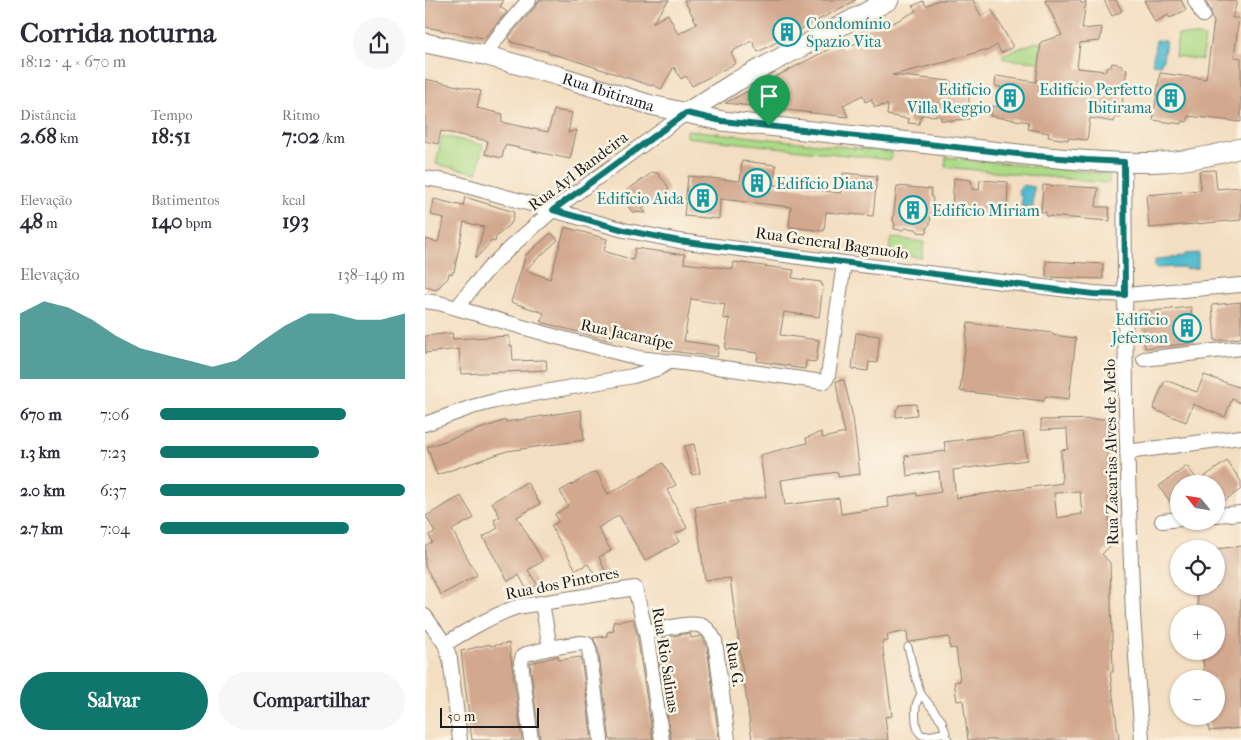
<!DOCTYPE html>
<html lang="pt">
<meta charset="utf-8">
<style>
body{margin:0;font-family:"IM FELL French Canon",serif;background:#f7f7f7;color:#2b2b33;height:100vh;display:flex;flex-direction:column;font-size:19px;white-space:nowrap}
*{box-sizing:border-box;margin:0}
p{font-size:16px;color:#7c7c81}
.icon{flex:none;width:28px;height:28px;fill:none;stroke:currentColor;stroke-width:2;stroke-linecap:round;stroke-linejoin:round}
.map{position:relative;flex:1;overflow:hidden}
.side{display:flex;flex-direction:column;background:#fff;width:425px}
.side>*{flex:none}
.needle{width:32px;rotate:300deg}
.fabs{position:absolute;left:745px;top:475px;display:grid;gap:10px}
.fabs a{display:grid;place-items:center;width:55px;height:55px;border-radius:50%;background:#fff;box-shadow:0 1px 4px #0004;font-size:25px}
.scale{position:absolute;left:15px;bottom:12px;width:99px;box-sizing:border-box;padding-left:5px;border:2px solid #1c1c1c;border-top:0;font-size:14px;line-height:18px;white-space:nowrap;color:#1c1c1c;-webkit-text-stroke:4px #fcf5e5;paint-order:stroke}
.pin{position:absolute;display:grid;place-items:center;width:42px;height:42px;color:#fff;margin:-51px -21px;border-radius:50% 50% 50% 0;rotate:-45deg;box-shadow:0 0 5px #0007}
.pin .icon{rotate:45deg}
.round{display:grid;place-items:center;flex:none;width:52px;height:52px;border-radius:26px;background:#f7f7f7}
.head{display:flex;align-items:center;justify-content:space-between;height:85px;padding:0 20px}
h1{font-size:28px;font-weight:700;line-height:38px}
.figures{display:grid;grid-template-columns:repeat(3,1fr);gap:8px;height:85px;padding:5px 20px}
.figures div{display:grid;align-content:center}
.figures b{font-size:21px;font-weight:700}
.figures small{font-size:14px;font-weight:400}
.figures p{font-size:14px}
.chart{height:140px;padding:10px 20px}
.chart p{display:flex;justify-content:space-between}
.chart svg{width:100%;height:90px;margin-top:5px;fill:#0f766e;opacity:.7}
.primary-button{display:flex;gap:10px;margin-top:auto;padding:10px 20px}
.primary-button a{flex:1;height:58px;border-radius:30px;background:#0f766e;color:#fff;font-size:20px;font-weight:700;line-height:58px;text-align:center}
.primary-button a+a{background:#f7f7f7;color:#2b2b33}
ul{padding:0 20px;list-style:none;font-size:16px}
li{display:grid;grid-template-columns:80px 60px 1fr;align-items:center;height:38px}
li i{height:12px;border-radius:6px;background:#0f766e}
main{display:flex;flex:1;min-height:0}
.map>svg:first-child{display:block}
.green{fill:#acda87;stroke:#647b52}
.water{fill:#51bbce;stroke:#366c75}
.building{fill:#d2a88e;fill-rule:evenodd}
.lines{fill:none;stroke-linecap:round;stroke-linejoin:round}
.service-casing{stroke:#887d6e;stroke-width:9}
.minor-casing{stroke:#887d6e;stroke-width:16}
.secondary-casing{stroke:#887d6e;stroke-width:21}
.service{stroke:#fff;stroke-width:7}
.minor{stroke:#fff;stroke-width:14}
.secondary{stroke:#fff;stroke-width:19}
.route-casing{stroke:#fff;stroke-width:10}
.route{stroke:#0f766e;stroke-width:6}
.labels{text-anchor:middle;dominant-baseline:central;stroke-width:5;stroke-linejoin:round;paint-order:stroke}
.culture-label{font-size:16px;fill:#0d838f;stroke:#fcf5e5;text-anchor:end}
.street-label{font-size:16px;fill:#1c1c1c;stroke:#fcf5e5}
</style>
<main>
<section class="side">
<div class="head"><div><h1>Corrida noturna</h1><p>18:12 · 4 × 670 m</p></div><a class="round"><svg class="icon" aria-label="share" viewBox="0 0 24 24"><path d="M12 15V3M7 8l5-5 5 5M5 13v7h14v-7"/></svg></a></div>
<div class="figures">
<div><p>Distância</p><b>2.68<small> km</small></b></div>
<div><p>Tempo</p><b>18:51</b></div>
<div><p>Ritmo</p><b>7:02<small> /km</small></b></div>
</div>
<div class="figures">
<div><p>Elevação</p><b>48<small> m</small></b></div>
<div><p>Batimentos</p><b>140<small> bpm</small></b></div>
<div><p>kcal</p><b>193</b></div>
</div>
<div class="chart"><p><span>Elevação</span>138–149 m</p>
<svg viewBox="0 0 160 44" preserveAspectRatio="none"><path d="M0 44V12L10 6L20 9L30 15L40 23L50 29L60 32L70 35L80 38L90 35L100 26L110 18L120 12L130 12L140 15L150 15L160 12V44z"/></svg>
</div>
<ul>
<li><b>670 m</b>7:06<i style="width:76%"></i></li>
<li><b>1.3 km</b>7:23<i style="width:65%"></i></li>
<li><b>2.0 km</b>6:37<i style="width:100%"></i></li>
<li><b>2.7 km</b>7:04<i style="width:77%"></i></li>
</ul>
<div class="primary-button"><a>Salvar</a><a>Compartilhar</a></div>
</section>
<div class="map">
<svg width="816" height="740" viewBox="0 0 816 740">
<rect width="100%" height="100%" fill="#fcf5e5"/>
<filter id="ink" filterUnits="userSpaceOnUse"><feTurbulence type="fractalNoise" baseFrequency=".02" numOctaves="2"/><feDisplacementMap in="SourceGraphic" scale="10" xChannelSelector="R" yChannelSelector="G"/><feConvolveMatrix kernelMatrix="1 2 1 2 8 2 1 2 1" color-interpolation-filters="sRGB"/></filter>
<filter id="wash" filterUnits="userSpaceOnUse"><feTurbulence type="fractalNoise" baseFrequency=".0096" numOctaves="4" result="noise"/><feDisplacementMap in="SourceGraphic" scale="20" xChannelSelector="R" yChannelSelector="G"/><feGaussianBlur stdDeviation="1.12" result="paint"/><feColorMatrix in="noise" values="0 0 0 0 0 0 0 0 0 0 0 0 0 0 0 0 0 1.4 0 .05"/><feComposite in="paint" operator="in"/></filter>
<g filter="url(#wash)">
<rect width="100%" height="100%" fill="#f3dec1"/>
<path class="green" d="M753 34 780 37 777 60 750 56Z
M611 42 613 43 616 42 614 62 579 59 577 55Z
M263 130 467 152 466 160 261 137V131Z
M17 136 58 145 52 173 11 164Z
M521 157 684 174V183L520 167Z
M467 238 499 242 497 258 464 253Z"/>
<path class="water" d="M731 40 741 41 738 60 735 65 727 64Z
M598 185 609 187 608 208 596 207 597 199 593 191Z
M773 253V268L760 269 759 267 730 268V259L759 257V254Z"/>
<g id="blocks">
<path class="building" d="M0 0H79L75 7 82 12 61 36 58 38 0 27Z
M114 0H244L227 23 243 14 253 34 272 24 259 0H431L333 52 327 41 306 52 311 63 267 86 261 76 256 79 249 67 236 89 228 85 227 86 139 57 123 53 124 52 86 42 84 37 111 6Z
M513 0H548L556 16 567 10 588 47 576 53 572 45 560 52 559 50 521 62 467 75 526 81 525 92 532 93V95H544V119L530 120 529 121 516 120V116L496 115 494 124 483 123 484 119 462 115 463 105 449 107V103H447V99L440 102 438 95 418 105 423 117 300 103 412 45 419 49 438 40 434 33 463 19 466 24 491 11 488 6 498 1 501 6Z
M620 0H655L657 4 661 1 657 29 677 27 675 41 655 43 652 68 681 71V67H686L687 63 697 65V68L702 69 695 118 690 117 689 122 665 118 662 140 643 138V140L623 137 624 133 603 129 604 122 565 116 567 106 573 107 576 87 570 86 571 76 611 82 616 42 637 35Z
M679 0H691L697 11 687 16Z
M719 0H756L761 10 745 18 743 15 730 22Z
M780 0H803L812 2 807 18H814L809 57 816 58V122L763 116 762 122 757 121V124L728 120 735 73 781 79 789 21 786 17V11Z
M0 79 56 91 52 108 78 114 76 122 123 132 129 110 147 113 143 133 152 130 145 159 80 145 77 158 60 154 63 141 16 131 13 144 0 141Z
M317 161 351 165 349 185 416 193 418 173 452 176 448 216 401 212 399 231 364 227 366 207 295 199 294 219 259 216 263 176 315 181Z
M790 170 792 189 816 187V220L724 228 721 195 776 190 774 171Z
M228 172 232 173 243 186V191L237 195 236 194 217 208 221 213 207 212 198 198V193Z
M529 178 546 180 547 189 554 190 555 180 583 182 582 209H576V213L532 210V206H527Z
M618 185 673 188 671 207H684L685 221 621 216V212H616Z
M472 186 506 189V196L508 198 505 224 502 227V233L493 232 491 229 480 228 477 230 469 229 470 224 468 221Z
M40 197 89 212 87 222 71 237 70 242 67 241 50 259 59 227 39 222 29 272H27V274L24 273 23 278 11 290 0 287V239L13 242 19 218 6 215 9 199 38 206Z
M140 227 182 239 179 251 208 260 210 248 253 254H260L259 263 308 269 309 262 369 270 367 278 396 282V284L398 285 394 317 359 312 355 335 394 340 391 362 381 361 380 369 365 367V366L332 361 333 353 300 349 305 319 298 318 300 304 266 299 259 341 294 346 292 357 230 349 231 338 188 331 186 341 116 322 119 313 86 302 101 255 126 233 133 240 100 270 125 279Z
M621 261 678 264V279L621 277Z
M816 302V338L790 341 787 305Z
M766 307 770 343 720 348 716 312Z
M543 323 628 333V335L651 338 644 399 620 396 619 401 535 391Z
M27 333 28 339 84 336 85 346H87L88 361 121 360 122 370 36 374 34 349 0 353V336Z
M431 333 455 336 452 363 444 362 443 371 427 369Z
M779 375 816 388V403L807 399 800 417 768 404 761 422 728 409 740 380 772 392Z
M419 380 428 418 435 474 413 477V472L356 480 360 505 414 498 416 514 464 507 463 498 492 493V496L516 492 514 471 482 476 480 456 521 451 519 442 598 432 602 460 528 470 531 498 637 483 636 450 643 449 642 429 616 430V420L681 419 682 439H686V449H682L683 478H687V484H691V494H683L685 546 677 554 685 563 688 672H685L694 740H543L538 700 532 701 529 682 535 681 531 648 525 649 524 637 483 642 482 631 462 635 463 641 457 642 467 716 460 717 463 740H327L305 578 280 580 270 507 341 497 335 455 382 443 381 438 396 432 398 438 420 433 417 421 411 381ZM655 492 657 514 632 518 629 493Z
M491 404 492 415 471 417V410L475 405Z
M156 410 159 440 82 451 12 475 2 447 81 420V422Z
M269 444 275 473 267 475 259 446Z
M802 461 816 481V489L792 506H791V484H754V510H751L734 486 762 466 773 481Z
M238 463 251 485 242 490 262 528 250 534 254 542 220 561 194 515 173 528 186 551 174 557 183 577 172 578 163 564 151 570 126 526 133 522 130 514 143 506 135 491 171 471 183 494Z
M102 482 115 504 92 517 118 561 103 570 113 586 101 588 94 575 83 581 58 537 73 528 69 520 75 517 67 502Z
M36 496 49 518 27 530 52 575 16 595 0 566V546L7 542 4 535 10 532 1 516Z
M816 546V728L784 731 783 716H791V679H780L777 651H791V614H774L771 586H791V549Z
M208 619 212 635 228 740H185L173 648 168 638 182 636V632L189 631 188 622Z
M265 633 266 638 277 636 282 646 294 740H246L231 641 233 639 243 637Z
M84 643 97 740H47L36 651 65 644V646Z
M133 656 134 660 156 657 167 740H115L105 663Z"/>
</g>
</g>
<g filter="url(#ink)">
<use href="#blocks" fill-opacity="0" stroke="#887d6e" stroke-width="1"/>
<g class="lines">
<defs>
<path id="service" d="M483 647 489 672 496 694 517 721 523 740
M496 694C494 698 492 701 491 705 490 712 490 732 497 735 502 737 516 733 521 732"/>
<path id="minor" d="M770 0 778 15
M59 55 79 29 104 0
M699 162 701 409 705 536 708 615 717 740
M0 178 31 183 199 230 254 241 419 263 669 293 700 295 816 285
M0 301 14 303 132 337 214 358 292 367 398 382 400 381 403 376 419 263
M32 308 47 288 65 267 89 244 128 210 261 113
M719 359 816 348
M0 424 47 407 70 401 208 376 234 368 244 362
M702 452 816 437
M791 515 816 513
M737 521 754 519
M117 603 125 648
M0 616 20 644 25 659 35 740
M221 633C234 630 265 621 277 626 284 629 287 635 290 641L303 740
M20 644C43 630 66 616 92 607L210 588 221 633 237 740
M106 740 96 662 98 656 101 654 125 648 156 643 162 644 164 649 176 740"/>
<g id="secondary">
<path id="s1" d="M0 43 59 55 134 76 226 105 297 121 611 156C653 160 695 164 737 162 763 161 791 155 816 148"/>
<path d="M261 113 312 81 464 0"/>
</g>
</defs>
<use href="#service" class="service-casing"/>
<use href="#minor" class="minor-casing"/>
<use href="#secondary" class="secondary-casing"/>
<use href="#service" class="service"/>
<use href="#minor" class="minor"/>
<use href="#secondary" class="secondary"/>
</g>
</g>
<g class="lines" filter="url(#ink)">
<defs>
<path id="route" d="M261 113 297 121 611 156 661 160 699 162 700 295 669 294 634 290 254 241 199 230 128 210Z"/>
</defs>
<use href="#route" class="route-casing"/>
<use href="#route" class="route"/>
</g>
<defs>
<symbol id="building-ring" viewBox="-11 -11 22 22"><circle r="9.5" fill="#fcf5e5" stroke="#0f9aa8" stroke-width="1.5"/><path d="M-4-6H4V6H1V3H-1V6H-4ZM-2.5-4.3h1.7v1.8h-1.7ZM.8-4.3h1.7v1.8H.8ZM-2.5-1h1.7V.8h-1.7ZM.8-1h1.7V.8H.8Z" fill="#0f9aa8"/></symbol>
</defs>
<g fill-rule="evenodd">
<use href="#building-ring" x="346" y="16" width="32" height="32"/>
<use href="#building-ring" x="569" y="82" width="32" height="32"/>
<use href="#building-ring" x="730" y="82" width="32" height="32"/>
<use href="#building-ring" x="316" y="167" width="32" height="32"/>
<use href="#building-ring" x="262" y="182" width="32" height="32"/>
<use href="#building-ring" x="472" y="194" width="32" height="32"/>
<use href="#building-ring" x="746" y="312" width="32" height="32"/>
</g>
<g class="labels">
<g class="culture-label">
<text x="381" y="23" text-anchor="start">Condomínio<tspan x="381" dy="18">Spazio Vita</tspan></text>
<text x="566" y="89">Edifício<tspan x="566" dy="18">Villa Reggio</tspan></text>
<text x="727" y="89">Edifício Perfetto<tspan x="727" dy="18">Ibitirama</tspan></text>
<text x="351" y="183" text-anchor="start">Edifício Diana</text>
<text x="259" y="198">Edifício Aida</text>
<text x="507" y="210" text-anchor="start">Edifício Miriam</text>
<text x="743" y="319">Edifício<tspan x="743" dy="18">Jeferson</tspan></text>
</g>
<g class="street-label">
<text stroke="none"><textPath href="#s1" startOffset="190">Rua Ibitirama</textPath></text>
<text transform="translate(153 171) rotate(-37)">Rua Ayl Bandeira</text>
<text transform="translate(407 243) rotate(8)">Rua General Bagnuolo</text>
<text transform="translate(202 334) rotate(12)">Rua Jacaraípe</text>
<text transform="translate(686 452) rotate(-91)">Rua Zacarias Alves de Melo</text>
<text transform="translate(137 583) rotate(-11)">Rua dos Pintores</text>
<text transform="translate(241 660) rotate(81)">Rua Rio Salinas</text>
<text transform="translate(310 664) rotate(81)">Rua G.</text>
</g>
</g>
</svg>
<div class="fabs">
<a><svg class="needle" viewBox="-14 -14 28 28"><path d="M0-13l5 13h-10z" fill="#e53935"/><path d="M0 13l5-13h-10z" fill="#7c7c81"/></svg></a>
<a><svg class="icon" aria-label="locate" viewBox="0 0 24 24"><circle cx="12" cy="12" r="6"/><path d="M12 2v4M12 18v4M2 12h4M18 12h4"/></svg></a>
<a>+</a>
<a>−</a>
</div>
<div class="scale">50 m</div>
<div class="pin" style="left:344px;top:126px;background:#1e9e55"><svg class="icon" aria-label="arrive" viewBox="0 0 24 24"><path d="M6 21V4h12l-3 4 3 4H6"/></svg></div>
</div>
</main>
